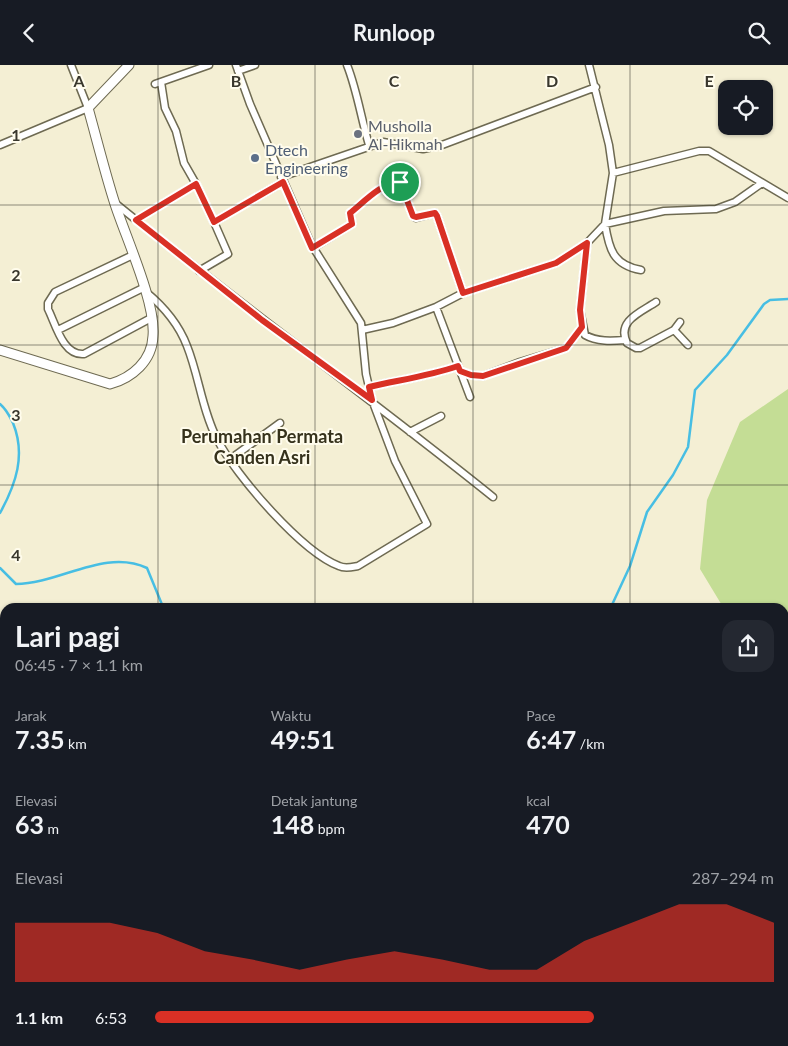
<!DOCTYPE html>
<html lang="id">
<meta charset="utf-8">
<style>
body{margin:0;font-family:Lato,sans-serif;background:#242831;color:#f1f3f6;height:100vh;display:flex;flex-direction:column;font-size:19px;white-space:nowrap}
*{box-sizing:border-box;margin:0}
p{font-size:16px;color:#9ea1a6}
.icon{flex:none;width:28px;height:28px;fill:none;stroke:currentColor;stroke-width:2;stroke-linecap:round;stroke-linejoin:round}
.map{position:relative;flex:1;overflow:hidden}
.panel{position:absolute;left:0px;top:538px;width:789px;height:444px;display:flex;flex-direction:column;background:#171b24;border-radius:15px 15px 0 0;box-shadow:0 1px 4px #0004}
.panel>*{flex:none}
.controls{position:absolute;left:718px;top:15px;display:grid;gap:10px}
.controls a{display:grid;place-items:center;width:55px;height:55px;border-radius:10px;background:#171b24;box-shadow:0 1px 4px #0004;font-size:25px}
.pin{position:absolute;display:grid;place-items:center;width:42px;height:42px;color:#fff;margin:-21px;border:2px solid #fff;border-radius:50%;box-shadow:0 1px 5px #0007}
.round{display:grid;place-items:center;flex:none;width:52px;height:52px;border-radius:15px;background:#242831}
.headline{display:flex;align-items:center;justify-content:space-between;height:85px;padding:0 15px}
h1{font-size:28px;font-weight:700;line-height:38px}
.metrics{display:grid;grid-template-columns:repeat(3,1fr);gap:8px;height:85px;padding:5px 15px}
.metrics div{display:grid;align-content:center}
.metrics b{font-size:25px;font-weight:700}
.metrics small{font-size:14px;font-weight:400}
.metrics p{font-size:14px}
.chart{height:140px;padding:10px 15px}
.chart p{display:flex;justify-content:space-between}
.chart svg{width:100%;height:90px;margin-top:5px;fill:#d93025;opacity:.7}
ul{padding:0 15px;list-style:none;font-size:16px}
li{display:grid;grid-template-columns:80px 60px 1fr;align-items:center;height:38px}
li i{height:12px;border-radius:6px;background:#d93025}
header{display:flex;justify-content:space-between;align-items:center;height:65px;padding:0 15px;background:#171b24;font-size:22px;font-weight:700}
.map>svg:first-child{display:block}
.green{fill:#c4dd95}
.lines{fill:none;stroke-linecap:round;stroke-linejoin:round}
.stream{stroke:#47bee3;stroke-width:2.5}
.minor-casing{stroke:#6e6a52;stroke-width:9}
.tertiary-casing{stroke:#6e6a52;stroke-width:11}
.minor{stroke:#fff;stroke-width:6}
.tertiary{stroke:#fff;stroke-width:9}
.route-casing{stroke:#fff;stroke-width:10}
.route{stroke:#d93025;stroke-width:6}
.grid{fill:none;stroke:#39372d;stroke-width:1;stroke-opacity:0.55}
.worship-dot{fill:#6b7280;stroke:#fffcec;stroke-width:2}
.service-dot{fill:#5c6f8a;stroke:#fffcec;stroke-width:2}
.labels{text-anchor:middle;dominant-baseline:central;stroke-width:4;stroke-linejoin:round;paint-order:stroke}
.worship-label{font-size:16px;fill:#5b616d;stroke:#fffcec;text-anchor:start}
.service-label{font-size:16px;fill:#4e5e75;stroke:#fffcec;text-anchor:start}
.neighbourhood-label{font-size:18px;font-weight:bold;fill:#36321c;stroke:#fffcec}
.grid-label{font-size:16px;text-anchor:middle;font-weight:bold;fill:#39372d;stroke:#fffcec;stroke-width:4;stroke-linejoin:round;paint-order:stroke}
</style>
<header><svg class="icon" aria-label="back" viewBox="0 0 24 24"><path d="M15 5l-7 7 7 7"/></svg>Runloop<svg class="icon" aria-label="search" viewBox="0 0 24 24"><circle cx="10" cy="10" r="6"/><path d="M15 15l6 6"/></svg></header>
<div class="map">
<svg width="788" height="981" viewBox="0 0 788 981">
<rect width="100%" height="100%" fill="#f4efd4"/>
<path class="green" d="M788 324V622L784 621V542H723L700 504 707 435 740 357Z"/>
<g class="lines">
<path class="stream" d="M0 339C7 345 9 350 13 358 26 390 16 419 0 448
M0 503 16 519C59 519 105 483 147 503L163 542
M611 542 630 501 647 447 673 410 688 382 695 325 727 290 764 239 770 235 788 234
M452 976 455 981"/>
<defs>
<path id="minor" d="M347 0C357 25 361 53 369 80
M238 6 255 0
M161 17 165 43 176 66 184 98 196 119
M155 19 209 0
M0 80 88 43 71 0
M613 108 699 86H709L788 133
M281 112 383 77 423 84 442 80 596 22
M115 138C239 239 369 332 493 432
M136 155 196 119 214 157 283 117
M587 178 580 245 585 270C597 277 612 276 625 275
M313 183 352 159 350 148C364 137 382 117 400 117L413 151 416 153 435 148 437 151 463 228
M133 190 55 227 48 238V244C56 260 63 291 84 289L153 252
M641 205C613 200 609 184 605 159L664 146 716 144 735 137 762 118
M199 206 228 189 214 157
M146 227C163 241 179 260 187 281 199 311 202 345 217 374 236 411 302 487 339 501 345 504 352 502 358 501L427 459 395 396 372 335 366 309 361 258 311 179 250 39 236 0
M656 237C641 247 616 256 627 278L636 283H640L674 265 680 257
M436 242 470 332
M58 265 143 223
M362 265 393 258 436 242 463 228 556 198 587 178 605 159 613 108 609 80 589 0
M674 265 688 280
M460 306 471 310 483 311 520 297 566 283 582 262
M369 322C399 315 429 311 458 301
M410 367 441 351
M229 395 280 358
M0 608 5 612
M324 976 328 981"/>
<path id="tertiary" d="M0 285 110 319C132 313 152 296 153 271 156 238 126 173 115 139 105 108 97 75 88 43L129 0"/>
</defs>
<use href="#minor" class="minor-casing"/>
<use href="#tertiary" class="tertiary-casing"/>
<use href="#minor" class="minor"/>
<use href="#tertiary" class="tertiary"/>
</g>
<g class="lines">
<defs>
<path id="route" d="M283 117 312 183 352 159 350 148C364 137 382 117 400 117L413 151 416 152 435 148 437 151 463 228 556 198 587 178 580 245 582 262 566 283 483 311 471 310 460 306 458 301C429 311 399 315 369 322L372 335 262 255 136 155 196 119 214 157Z"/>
</defs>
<use href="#route" class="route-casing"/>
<use href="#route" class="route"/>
</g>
<path class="grid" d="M158 0V542M315 0V542M473 0V542M630 0V542M0 140H788M0 280H788M0 420H788M0 561H5M784 561H788M0 701H5M784 701H788M0 841H5M784 841H788M158 976V981M315 976V981M473 976V981M630 976V981"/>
<circle class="worship-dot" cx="358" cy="69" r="5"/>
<circle class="service-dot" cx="255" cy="93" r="5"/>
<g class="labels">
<g class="worship-label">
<text x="368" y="60">Musholla<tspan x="368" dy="18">Al-Hikmah</tspan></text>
</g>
<g class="service-label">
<text x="265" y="84">Dtech<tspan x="265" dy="18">Engineering</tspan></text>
</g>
<g class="neighbourhood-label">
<text x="262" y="371">Perumahan Permata<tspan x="262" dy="21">Canden Asri</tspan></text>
</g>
</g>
<g class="grid-label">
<text x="79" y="22">A</text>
<text x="236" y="22">B</text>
<text x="394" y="22">C</text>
<text x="552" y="22">D</text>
<text x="709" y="22">E</text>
<text x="16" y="76">1</text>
<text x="16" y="216">2</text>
<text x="16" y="356">3</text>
<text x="16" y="496">4</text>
</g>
</svg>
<div class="controls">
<a><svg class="icon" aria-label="locate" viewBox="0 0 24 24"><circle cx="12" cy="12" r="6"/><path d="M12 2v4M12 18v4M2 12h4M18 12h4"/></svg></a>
</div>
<div class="pin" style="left:400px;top:117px;background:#1e9e55"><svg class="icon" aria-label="arrive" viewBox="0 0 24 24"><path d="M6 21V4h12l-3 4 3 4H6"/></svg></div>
<section class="panel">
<div class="headline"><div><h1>Lari pagi</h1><p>06:45 · 7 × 1.1 km</p></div><a class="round"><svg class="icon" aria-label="share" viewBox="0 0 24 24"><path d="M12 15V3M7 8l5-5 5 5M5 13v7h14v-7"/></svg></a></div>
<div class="metrics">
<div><p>Jarak</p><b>7.35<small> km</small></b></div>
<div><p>Waktu</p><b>49:51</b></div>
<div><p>Pace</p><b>6:47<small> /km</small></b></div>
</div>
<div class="metrics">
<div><p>Elevasi</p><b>63<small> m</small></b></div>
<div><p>Detak jantung</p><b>148<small> bpm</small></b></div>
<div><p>kcal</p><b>470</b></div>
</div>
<div class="chart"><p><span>Elevasi</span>287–294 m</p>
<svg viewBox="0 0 160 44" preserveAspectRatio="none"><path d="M0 44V15L10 15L20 15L30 20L40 29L50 33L60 38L70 33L80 29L90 33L100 38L110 38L120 24L130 15L140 6L150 6L160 15V44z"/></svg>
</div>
<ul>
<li><b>1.1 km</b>6:53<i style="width:71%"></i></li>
</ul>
</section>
</div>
